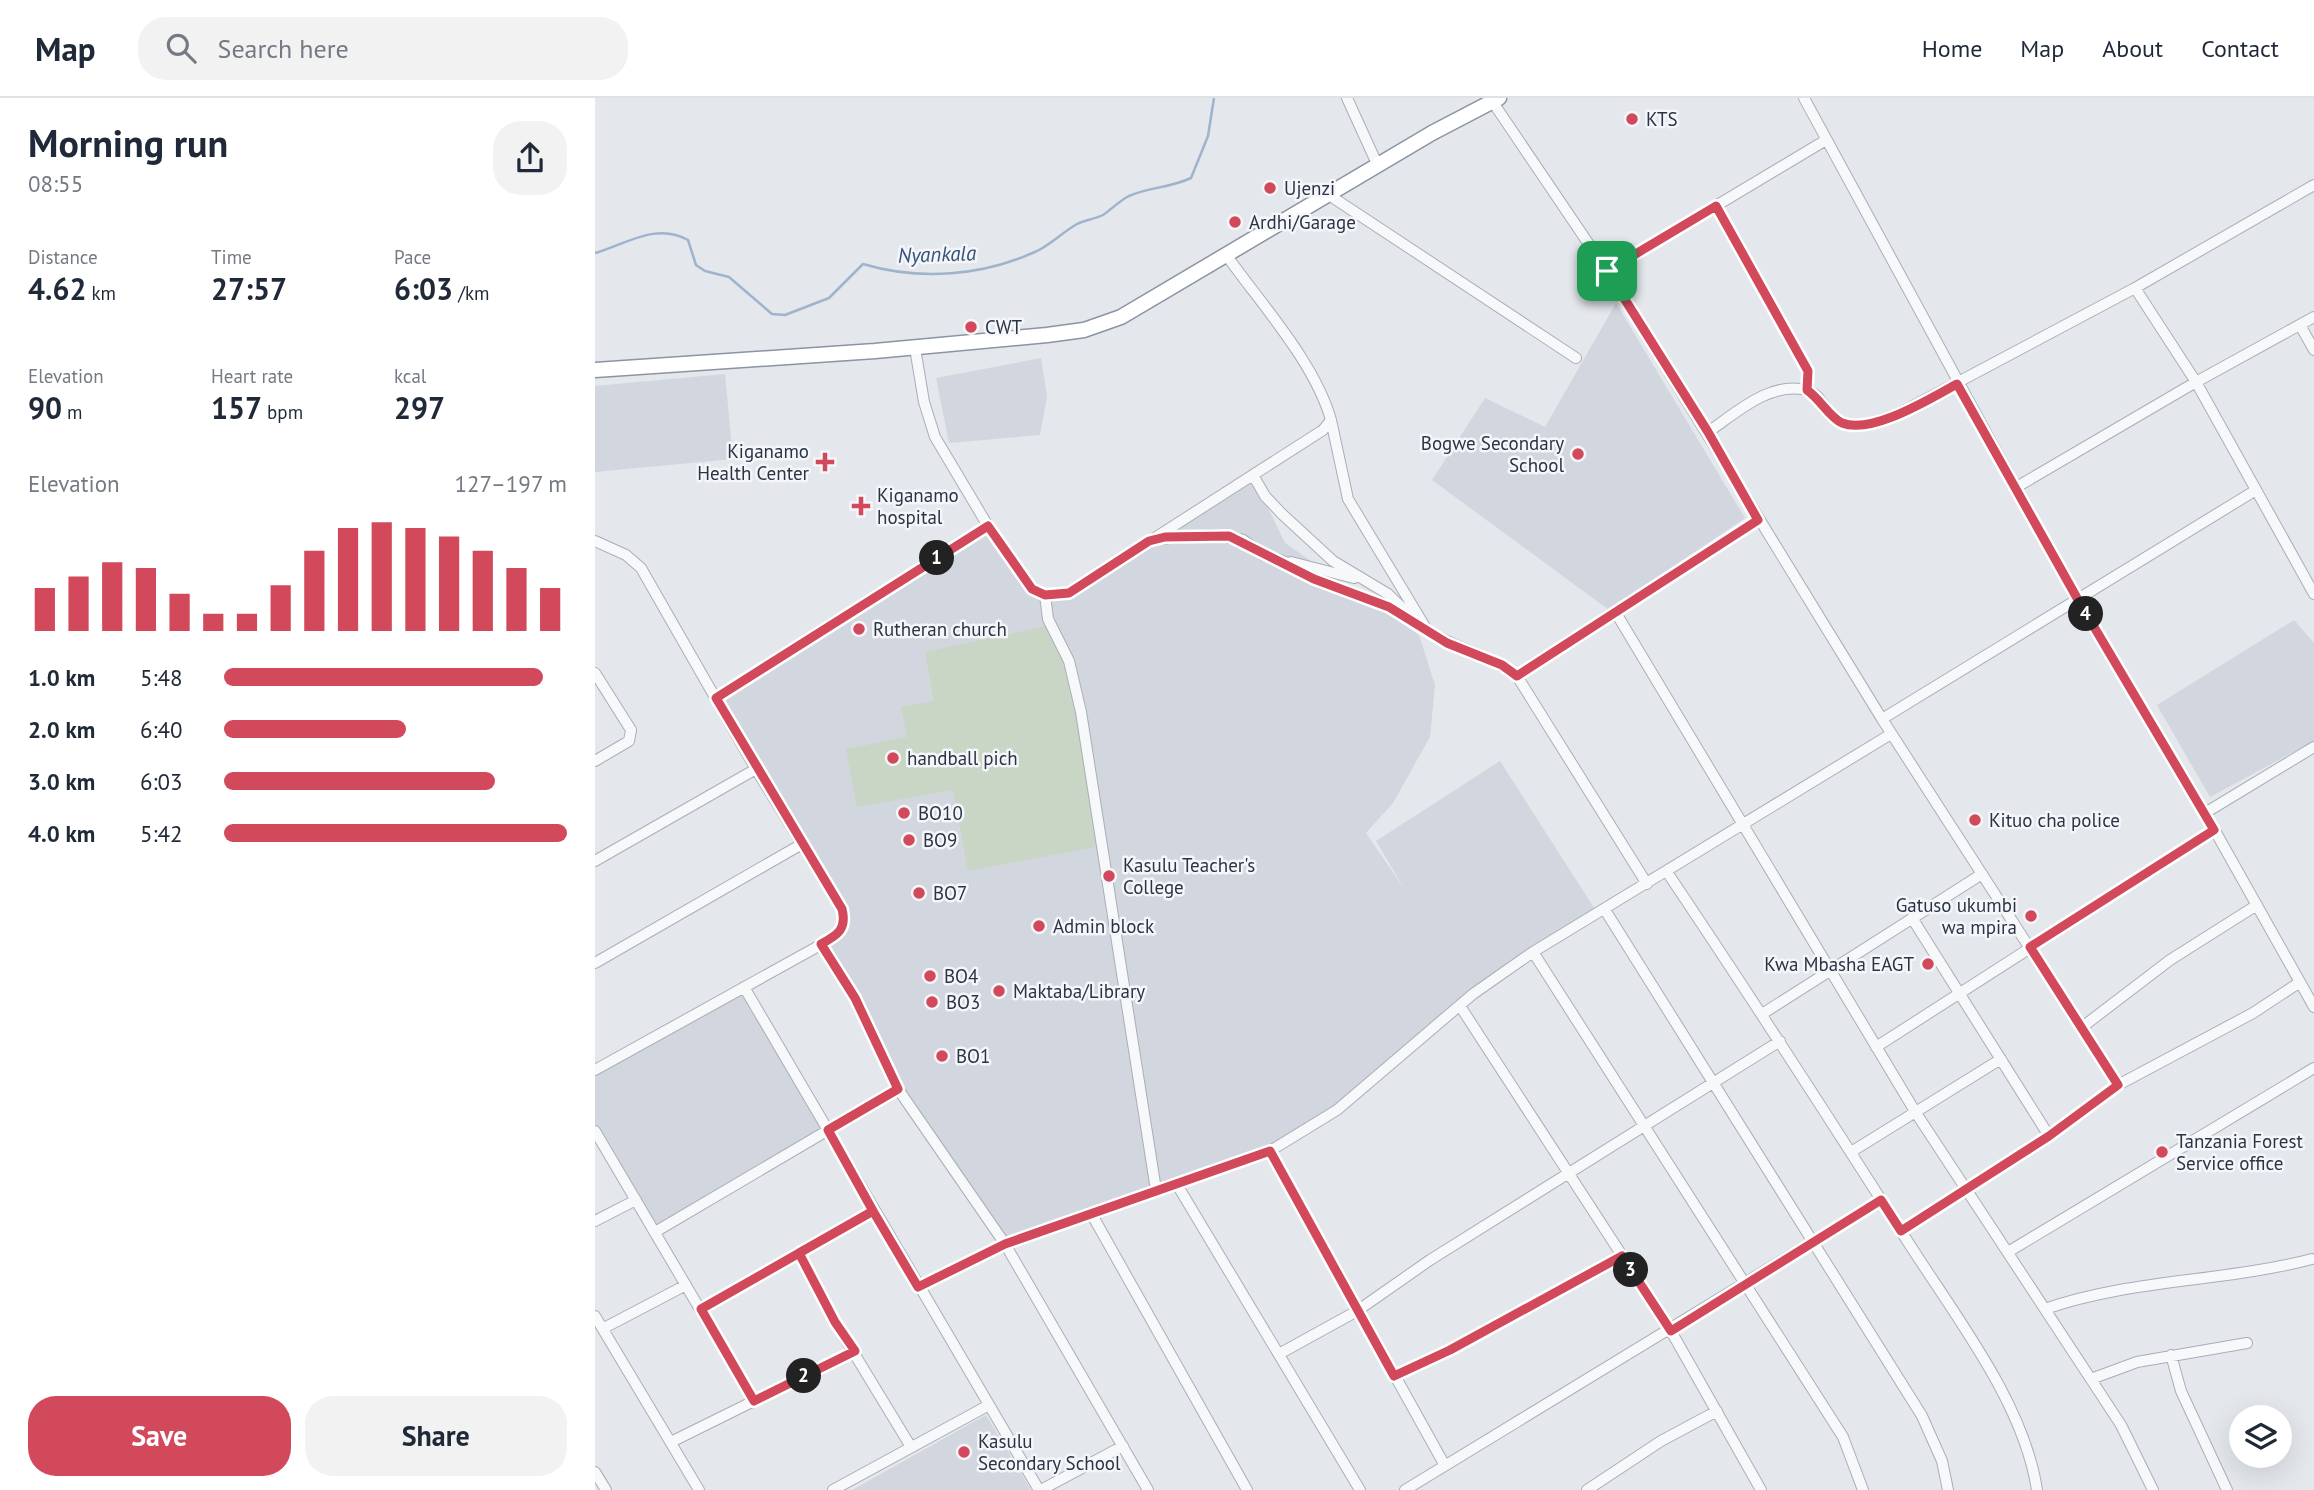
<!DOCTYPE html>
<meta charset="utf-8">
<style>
body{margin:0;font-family:"PT Sans",sans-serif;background:#f2f2f3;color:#1f2937;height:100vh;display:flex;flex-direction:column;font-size:26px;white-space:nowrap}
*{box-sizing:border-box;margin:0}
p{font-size:23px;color:#747a83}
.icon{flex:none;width:38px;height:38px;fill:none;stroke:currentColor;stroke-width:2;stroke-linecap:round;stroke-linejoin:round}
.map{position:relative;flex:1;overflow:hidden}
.drawer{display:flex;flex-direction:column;background:#fff;width:595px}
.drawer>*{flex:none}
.buttons{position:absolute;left:1634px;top:1307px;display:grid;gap:14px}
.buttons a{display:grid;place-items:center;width:63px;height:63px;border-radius:50%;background:#fff;box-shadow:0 7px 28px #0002;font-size:35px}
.pin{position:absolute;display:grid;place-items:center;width:60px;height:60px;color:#fff;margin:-30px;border-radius:14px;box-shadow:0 4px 10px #0006}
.km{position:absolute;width:35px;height:35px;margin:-18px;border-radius:50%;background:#222;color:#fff;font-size:19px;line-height:35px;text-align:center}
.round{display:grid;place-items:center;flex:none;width:74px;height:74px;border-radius:28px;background:#f2f2f3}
.overview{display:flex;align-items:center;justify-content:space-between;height:119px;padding:0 28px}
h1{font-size:38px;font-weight:800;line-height:52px}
.metrics{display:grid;grid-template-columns:repeat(3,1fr);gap:10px;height:119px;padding:7px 28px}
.metrics div{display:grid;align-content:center}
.metrics b{font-size:30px;font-weight:800}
.metrics small{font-size:19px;font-weight:400}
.metrics p{font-size:19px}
.chart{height:196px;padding:14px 28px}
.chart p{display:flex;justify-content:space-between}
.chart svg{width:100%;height:126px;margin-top:7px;stroke:#d1495b;stroke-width:6}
.cta{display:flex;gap:14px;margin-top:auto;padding:14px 28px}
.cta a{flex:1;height:80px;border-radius:28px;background:#d1495b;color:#fff;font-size:28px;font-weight:800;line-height:80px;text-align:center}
.cta a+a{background:#f2f2f3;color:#1f2937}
ul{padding:0 28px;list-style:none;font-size:23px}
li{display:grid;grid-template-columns:112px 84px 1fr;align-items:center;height:52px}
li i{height:18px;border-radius:9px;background:#d1495b}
header{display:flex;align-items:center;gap:42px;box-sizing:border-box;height:98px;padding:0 35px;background:#fff;border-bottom:2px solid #e0e1e3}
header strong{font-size:33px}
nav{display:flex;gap:38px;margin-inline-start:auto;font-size:24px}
.search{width:490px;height:63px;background:#f2f2f3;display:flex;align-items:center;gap:18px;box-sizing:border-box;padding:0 24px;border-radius:28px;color:#747a83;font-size:26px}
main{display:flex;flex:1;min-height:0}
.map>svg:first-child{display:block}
.built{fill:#d2d6de}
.green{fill:#c9d6c5}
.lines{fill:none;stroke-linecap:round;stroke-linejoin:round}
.stream{stroke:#9fb4cc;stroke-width:2.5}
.minor-casing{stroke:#a9aeb7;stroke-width:12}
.highway-casing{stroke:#8b94a3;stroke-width:17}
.minor{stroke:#f7f8fa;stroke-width:10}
.highway{stroke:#fff;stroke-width:14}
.route-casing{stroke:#fff;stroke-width:14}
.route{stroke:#d1495b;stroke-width:9}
.poi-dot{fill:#d1495b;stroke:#f4f6f9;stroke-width:2.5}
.labels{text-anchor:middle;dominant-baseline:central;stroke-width:5;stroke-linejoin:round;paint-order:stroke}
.poi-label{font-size:19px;fill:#2b3445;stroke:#f4f6f9;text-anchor:start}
.water-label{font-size:21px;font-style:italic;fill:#34527a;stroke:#f4f6f9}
</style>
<header>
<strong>Map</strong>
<div class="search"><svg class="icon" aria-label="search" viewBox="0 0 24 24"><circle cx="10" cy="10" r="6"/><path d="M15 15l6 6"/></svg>Search here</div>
<nav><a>Home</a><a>Map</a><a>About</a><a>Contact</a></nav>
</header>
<main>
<section class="drawer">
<div class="overview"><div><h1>Morning run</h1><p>08:55</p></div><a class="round"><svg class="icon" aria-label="share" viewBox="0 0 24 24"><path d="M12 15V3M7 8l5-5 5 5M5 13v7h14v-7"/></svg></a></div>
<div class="metrics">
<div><p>Distance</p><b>4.62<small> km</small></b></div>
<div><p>Time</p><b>27:57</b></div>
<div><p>Pace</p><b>6:03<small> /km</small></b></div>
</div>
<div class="metrics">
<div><p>Elevation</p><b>90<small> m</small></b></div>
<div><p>Heart rate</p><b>157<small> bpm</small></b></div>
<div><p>kcal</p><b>297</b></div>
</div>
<div class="chart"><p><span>Elevation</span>127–197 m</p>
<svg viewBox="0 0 160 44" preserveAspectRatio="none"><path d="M5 44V29M15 44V25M25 44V20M35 44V22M45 44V31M55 44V38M65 44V38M75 44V28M85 44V16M95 44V8M105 44V6M115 44V8M125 44V11M135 44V16M145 44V22M155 44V29"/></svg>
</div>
<ul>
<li><b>1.0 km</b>5:48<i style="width:93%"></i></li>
<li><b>2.0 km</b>6:40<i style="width:53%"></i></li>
<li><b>3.0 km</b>6:03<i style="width:79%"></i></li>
<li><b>4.0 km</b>5:42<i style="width:100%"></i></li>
</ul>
<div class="cta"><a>Save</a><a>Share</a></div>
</section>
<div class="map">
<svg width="1719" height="1392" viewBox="0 0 1719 1392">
<rect width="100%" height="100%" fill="#e4e7ec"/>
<path class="built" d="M1021 205 1150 420 1014 512 837 382 890 300 950 329Z
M446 260 452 298 445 337 354 345 341 280Z
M130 276 138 361 0 374V288Z
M657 377 690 445 824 537 840 587 835 639 798 705 771 735 810 792 781 743 905 663 1003 816 879 896 741 1012 674 1053 409 1146 302 991 259 900 225 846 249 824 121 600 392 428 436 491 473 494Z
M1699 522 1719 545V643L1615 699 1562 607Z
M149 891 230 1030 60 1133 0 1029V975Z
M391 1317 436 1392H257Z"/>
<path class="green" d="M456 527 472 559 506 748 373 773 358 692 262 709 251 651 312 639 306 609 339 603 330 554Z"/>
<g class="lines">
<path class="stream" d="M0 155C31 146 62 124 93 142L101 167 110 173 134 179 177 216 190 217 234 200 268 166C325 183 388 178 442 153 456 146 468 134 482 126 490 122 500 121 508 117 517 111 524 103 534 98 554 89 575 90 596 80L613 38 619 0"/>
<defs>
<path id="minor" d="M752 0 783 68
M1209 0 1481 500 1610 715 1719 909
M897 3 1012 173 1287 621 1523 987
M734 97 981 260
M1121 108 1213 273 1212 292
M1012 173 1231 42
M1540 190 1601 284 1719 496
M1705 227 1719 252
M320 250 329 304 340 339 393 428 437 491 450 497 474 495 728 332 736 322C720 265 667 207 632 158
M736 322 753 401 832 532C861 551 895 557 922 578L1052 786
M1113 334C1141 315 1175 283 1211 292 1226 296 1228 310 1238 319 1255 336 1286 322 1305 315L1540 190 1719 87
M658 377 670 398 687 416 738 463 793 496 817 519
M1420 390 1601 284 1719 219
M562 441 619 437 648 442 669 457 688 463 719 481 794 509 828 530
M0 443 31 457 46 470 161 671 247 811C250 825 249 830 238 840L0 972
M696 464 759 480
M450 497 453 521 474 563 486 614 561 1092
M1021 515 1321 1015 1526 1327 1558 1392
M0 575 36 632 34 643 0 663
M922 578 1162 422
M121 600 393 428
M1287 621 1661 392
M1610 715 1719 649
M0 763 161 671
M1072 774C1154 896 1234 1020 1313 1144 1360 1218 1429 1305 1442 1392
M1010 812 1327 1318 1347 1363 1353 1392
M1317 820 1454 1038
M226 846 260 900 303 991 410 1146 553 1392
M938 854 1248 1339 1268 1392
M0 865 207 746
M149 889 444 1392
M865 908 1076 1233 1166 1392
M1167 916 1387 776
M1486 930 1575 862 1662 807
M1281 949 1619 732
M0 1033 159 1303
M675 1053 849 1366
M1256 1054 1406 961
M581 1085 765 1392
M496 1115 652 1392
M0 1123 41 1102
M1306 1133 1454 1038 1523 987 1658 915 1705 884
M60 1134 303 991
M1413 1154 1719 970
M204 1155 240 1224 316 1349
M323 1189 410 1146 675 1053 742 1012 878 896 938 854 1296 636
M105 1211 278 1113
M1450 1211C1536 1181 1629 1184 1717 1161
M0 1218 104 1392
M9 1230 91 1187
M684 1256 762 1213 835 1162 1185 943
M1576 1257 1586 1293 1632 1392
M799 1278 854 1253 1027 1158
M1496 1281 1542 1264 1652 1245
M76 1344 260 1253
M0 1374 11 1392
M238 1392 394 1307
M446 1392 528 1348
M810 1392 1286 1102
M992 1392 1066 1343 1122 1313"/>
<path id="highway" d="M0 272 280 253 452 237 489 232 526 219 837 35 904 0"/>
</defs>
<use href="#minor" class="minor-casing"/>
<use href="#highway" class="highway-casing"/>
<use href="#minor" class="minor"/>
<use href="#highway" class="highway"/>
</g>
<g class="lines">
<defs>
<path id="route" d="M1012 173 1113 334 1163 422 922 578 907 567 852 545 794 509 719 481 634 438 570 439 554 443 474 495 450 497 437 491 393 428 121 600 247 811C252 831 243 837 226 846L260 900 303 991 233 1032 278 1113 106 1211 159 1303 260 1253 240 1224 204 1155 278 1113 323 1189 410 1146 675 1053 799 1278 855 1252 1027 1158 1076 1233 1286 1102 1306 1133 1454 1038 1523 987 1435 849 1619 732 1482 500 1362 286C1336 300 1277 337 1247 325 1234 319 1226 302 1212 292L1213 273 1121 108 1012 173"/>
</defs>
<use href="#route" class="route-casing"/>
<use href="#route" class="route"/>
</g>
<g class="poi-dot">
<circle cx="1037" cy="21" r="7"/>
<circle cx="675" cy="90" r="7"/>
<circle cx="640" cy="124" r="7"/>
<circle cx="376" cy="229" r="7"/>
<circle cx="983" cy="356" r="7"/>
<path d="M226.5 353.5h7v7h7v7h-7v7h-7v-7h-7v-7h7z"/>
<path d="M262.5 397.5h7v7h7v7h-7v7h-7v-7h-7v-7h7z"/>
<circle cx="264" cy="531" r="7"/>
<circle cx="298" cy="660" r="7"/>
<circle cx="309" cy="715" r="7"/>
<circle cx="1380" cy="722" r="7"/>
<circle cx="314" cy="742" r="7"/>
<circle cx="514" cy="778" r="7"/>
<circle cx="324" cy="795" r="7"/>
<circle cx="1436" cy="818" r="7"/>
<circle cx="444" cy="828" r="7"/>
<circle cx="1333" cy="866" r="7"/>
<circle cx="335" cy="878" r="7"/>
<circle cx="404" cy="893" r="7"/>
<circle cx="337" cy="904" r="7"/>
<circle cx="347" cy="958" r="7"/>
<circle cx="1567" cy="1054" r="7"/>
<circle cx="369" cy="1354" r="7"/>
</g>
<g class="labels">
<g class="poi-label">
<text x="1051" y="21">KTS</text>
<text x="689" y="90">Ujenzi</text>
<text x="654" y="124">Ardhi/Garage</text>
<text x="390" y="229">CWT</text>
<text x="969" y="345" text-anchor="end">Bogwe Secondary<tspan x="969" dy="22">School</tspan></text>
<text x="214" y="353" text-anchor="end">Kiganamo<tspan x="214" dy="22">Health Center</tspan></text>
<text x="282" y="397">Kiganamo<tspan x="282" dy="22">hospital</tspan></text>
<text x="278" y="531">Rutheran church</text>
<text x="312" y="660">handball pich</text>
<text x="323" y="715">BO10</text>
<text x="1394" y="722">Kituo cha police</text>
<text x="328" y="742">BO9</text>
<text x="528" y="767">Kasulu Teacher's<tspan x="528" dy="22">College</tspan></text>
<text x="338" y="795">BO7</text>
<text x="1422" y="807" text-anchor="end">Gatuso ukumbi<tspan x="1422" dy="22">wa mpira</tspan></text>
<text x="458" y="828">Admin block</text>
<text x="1319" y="866" text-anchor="end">Kwa Mbasha EAGT</text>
<text x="349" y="878">BO4</text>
<text x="418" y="893">Maktaba/Library</text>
<text x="351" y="904">BO3</text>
<text x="361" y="958">BO1</text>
<text x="1581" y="1043">Tanzania Forest<tspan x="1581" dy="22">Service office</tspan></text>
<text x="383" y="1343">Kasulu<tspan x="383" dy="22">Secondary School</tspan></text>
</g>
<g class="water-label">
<text transform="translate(342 156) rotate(-2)">Nyankala</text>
</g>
</g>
</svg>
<div class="buttons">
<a><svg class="icon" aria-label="layers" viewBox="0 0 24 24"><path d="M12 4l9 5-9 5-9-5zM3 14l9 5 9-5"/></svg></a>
</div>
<div class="pin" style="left:1012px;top:173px;background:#1e9e55"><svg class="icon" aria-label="arrive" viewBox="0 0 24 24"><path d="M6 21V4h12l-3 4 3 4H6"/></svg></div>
<b class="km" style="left:342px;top:460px">1</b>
<b class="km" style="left:209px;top:1278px">2</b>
<b class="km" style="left:1036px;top:1172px">3</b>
<b class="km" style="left:1491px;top:516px">4</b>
</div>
</main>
